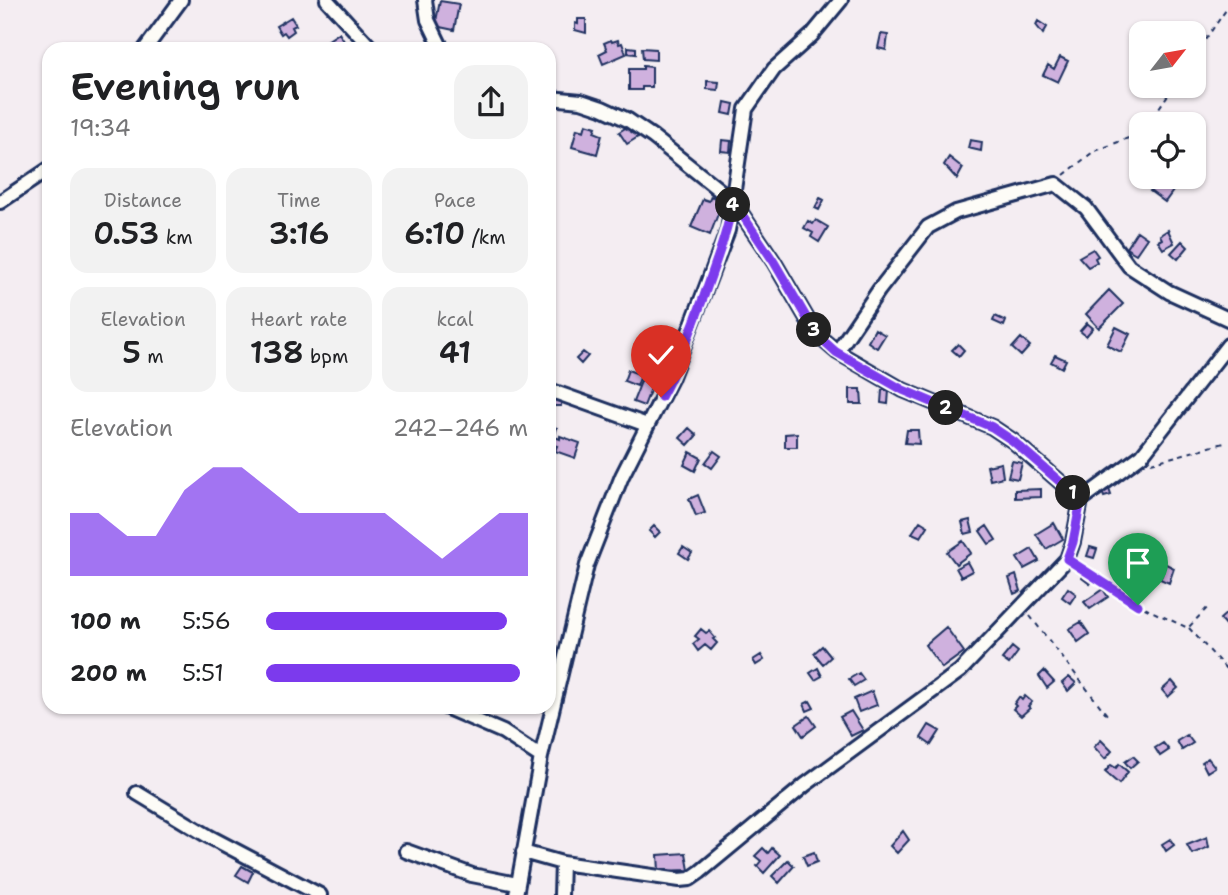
<!DOCTYPE html>
<meta charset="utf-8">
<style>
body{margin:0;font-family:"Shantell Sans",sans-serif;background:#f2f2f2;color:#202124;height:100vh;display:flex;flex-direction:column;font-size:26px;white-space:nowrap}
*{box-sizing:border-box;margin:0}
p{font-size:23px;color:#757577}
.icon{flex:none;width:38px;height:38px;fill:none;stroke:currentColor;stroke-width:2;stroke-linecap:round;stroke-linejoin:round}
.map{position:relative;flex:1;overflow:hidden}
.side{position:absolute;left:42px;top:42px;width:514px;height:672px;display:flex;flex-direction:column;background:#fff;border-radius:21px;box-shadow:0 2px 5px #0004}
.side>*{flex:none}
.needle{width:46px;rotate:59deg}
.tools{position:absolute;left:1129px;top:21px;display:grid;gap:14px}
.tools a{display:grid;place-items:center;width:77px;height:77px;border-radius:14px;background:#fff;box-shadow:0 2px 5px #0004;font-size:35px}
.pin{position:absolute;display:grid;place-items:center;width:60px;height:60px;color:#fff;margin:-72px -30px;border-radius:50% 50% 50% 0;rotate:-45deg;box-shadow:0 0 7px #0007}
.pin .icon{rotate:45deg}
.km{position:absolute;width:35px;height:35px;margin:-18px;border-radius:50%;background:#222;color:#fff;font-size:19px;line-height:35px;text-align:center}
.round{display:grid;place-items:center;flex:none;width:74px;height:74px;border-radius:21px;background:#f2f2f2}
.head{display:flex;align-items:center;justify-content:space-between;height:119px;padding:0 28px}
h1{font-size:38px;font-weight:600;line-height:52px}
.figures{display:grid;grid-template-columns:repeat(3,1fr);gap:10px;height:119px;padding:7px 28px}
.figures div{display:grid;align-content:center;border-radius:18px;background:#f2f2f2;text-align:center}
.figures b{font-size:30px;font-weight:600}
.figures small{font-size:19px;font-weight:400}
.figures p{font-size:19px}
.chart{height:196px;padding:14px 28px}
.chart p{display:flex;justify-content:space-between}
.chart svg{width:100%;height:126px;margin-top:7px;fill:#7c3aed;opacity:.7}
ul{padding:0 28px;list-style:none;font-size:23px}
li{display:grid;grid-template-columns:112px 84px 1fr;align-items:center;height:52px}
li i{height:18px;border-radius:9px;background:#7c3aed}
.map>svg:first-child{display:block}
.building{fill:#cfb1de;stroke:#1b2f5e;stroke-width:2}
.lines{fill:none;stroke-linecap:round;stroke-linejoin:round}
.street-casing{stroke:#1b2f5e;stroke-width:18}
.path{stroke:#1b2f5e;stroke-width:2;stroke-dasharray:5 5;stroke-linecap:butt}
.street{stroke:#fdfcf7;stroke-width:12}
.route-casing{stroke:#fff;stroke-width:14}
.route{stroke:#7c3aed;stroke-width:9}
</style>
<div class="map">
<svg width="1228" height="895" viewBox="0 0 1228 895">
<rect width="100%" height="100%" fill="#f4edf2"/>
<filter id="ink" filterUnits="userSpaceOnUse"><feTurbulence type="fractalNoise" baseFrequency=".0143" numOctaves="2"/><feDisplacementMap in="SourceGraphic" scale="14" xChannelSelector="R" yChannelSelector="G"/><feConvolveMatrix kernelMatrix="1 2 1 2 8 2 1 2 1" color-interpolation-filters="sRGB"/></filter>
<g filter="url(#ink)">
<path class="building" d="M440 1 459 4 454 30 435 26Z
M291 17 296 25 292 27 294 31 287 36 284 32 281 34 276 26Z
M578 19H586V33L575 30V23L578 24Z
M1038 21 1047 27 1043 34 1036 25Z
M339 33 344 41 329 49 324 43Z
M881 34 888 35 886 50 878 48Z
M611 40 612 42 618 40 619 44 622 43 626 54 603 64 599 54 607 50 604 43Z
M628 47 636 48V54L628 53Z
M642 48 656 49V60L643 59Z
M1060 57 1068 61 1058 82 1043 75 1048 65 1054 69Z
M643 66 652 67V87H642V90H629V69H643Z
M707 81 719 82 718 90 707 89Z
M725 102 734 104 732 115 723 113Z
M586 124 596 127 594 132 602 135 597 154 572 147 577 129 584 131Z
M630 125 638 137 627 144 619 132Z
M722 140 731 141 730 152 721 151Z
M970 140 982 142 981 151 968 148Z
M949 157 963 168 957 179 944 165Z
M1155 177H1169L1178 184 1165 202 1150 191 1154 186 1150 183Z
M711 196 718 200 716 204 721 206 710 235 691 227 703 199 709 201Z
M820 198 824 200 819 210 815 208Z
M816 220 828 227 819 242 811 237 813 233 804 228 808 221 813 224Z
M1168 230 1174 243 1163 249 1158 241 1162 239 1160 235Z
M1137 231 1147 238 1136 254 1126 248Z
M1182 241 1188 247 1178 259 1171 253Z
M1093 249 1098 256 1095 258 1097 262 1088 267 1079 257Z
M1109 290 1123 304 1099 328 1086 314Z
M995 316 1006 321 1004 326 993 321Z
M1087 323 1093 328 1086 336 1080 331Z
M1116 327 1130 334 1121 352 1107 345Z
M875 329 885 335 877 348 868 342Z
M1021 338 1030 346 1021 356 1012 348Z
M958 344 964 350 959 356 952 350Z
M583 352 588 356 581 364 576 359Z
M1055 355 1066 360 1062 368 1051 362Z
M628 370 641 375 637 386 624 381Z
M642 379 653 383 644 406 633 402Z
M850 389H861L862 404H850Z
M882 390H889L888 404 881 403Z
M551 397H561V406H551Z
M550 426 557 428 554 438 550 437Z
M689 428 697 435 688 445 680 438Z
M907 430H918L919 444 905 443Z
M797 433V447H785V434Z
M560 436 580 443 575 458 555 451 557 446 553 445 555 437 560 439Z
M714 451 721 456 712 468 705 463Z
M690 452 701 458 695 471 684 465Z
M1012 461 1022 463 1018 479 1008 477Z
M1001 463 1003 477 990 480 987 466Z
M1108 486 1111 495 1104 497 1101 489Z
M1041 489V497L1015 498V490Z
M698 495 705 513 696 516 689 499Z
M970 520 973 532 965 534 962 522Z
M920 521 928 526 921 537 912 533Z
M1054 523 1063 539 1046 549 1036 534Z
M654 526 660 532 655 537 649 531Z
M987 526 996 540 989 544 980 531Z
M963 541 971 553 956 564 947 552Z
M683 547 692 553 688 559 679 553Z
M1090 547 1097 549 1094 558 1087 556Z
M1032 549 1039 561 1024 569 1017 558Z
M967 562 972 571 961 577 956 568Z
M1162 562 1174 568 1169 583 1160 579 1162 575 1157 572Z
M1085 574 1093 580 1090 584 1082 578Z
M1016 575 1021 591 1014 594 1009 578Z
M1068 588 1076 594 1070 603 1062 597Z
M1103 589 1108 597 1090 609 1084 602Z
M1228 612V626L1227 627 1220 619Z
M1081 622 1089 634 1078 642 1069 629Z
M946 627 964 652 942 668 925 645Z
M701 629 706 633 709 631 715 638 713 639 717 643 711 650 705 645 698 651 693 644 699 639 695 636Z
M822 646 831 657 823 664 814 653Z
M1012 647 1018 652 1009 664 1002 659Z
M761 655 764 660 756 665 753 660Z
M818 668 822 676 815 680 810 673Z
M1044 671 1054 682 1047 688 1039 676Z
M859 673 864 680 854 686 849 679Z
M1069 677 1076 683 1068 691 1062 683Z
M1172 681 1178 688 1168 697 1162 690Z
M872 691 877 705 859 712 854 699Z
M1025 696 1032 702 1028 706 1030 708 1021 716 1013 709 1016 706 1014 704 1019 697 1022 700Z
M810 701 814 708 807 711 804 704Z
M851 711 863 730 851 736 840 717Z
M809 716 816 726 803 736 796 725Z
M929 725 940 731 931 745 921 738Z
M1187 735 1193 743 1182 750 1177 741Z
M1101 740 1112 751 1105 759 1094 747Z
M1163 743 1169 750 1160 756 1155 748Z
M1133 756 1138 761 1130 768 1125 762Z
M1208 758 1215 767 1207 772 1202 762Z
M1119 764 1128 772 1119 784 1105 772 1111 765 1116 768Z
M903 831 909 840 897 853 890 846Z
M1207 837 1209 847 1192 854 1187 845Z
M1170 839 1174 845 1166 851 1162 844Z
M763 848 768 853 772 848 780 855 764 873 757 866 761 861 755 856Z
M814 852 817 862 807 866 803 856Z
M686 853 689 870 659 871 658 855Z
M788 860 794 866 779 883 772 876Z
M242 866 253 872 248 882 236 875Z"/>
<g class="lines">
<defs>
<path id="street" d="M327 0 372 49
M425 0 428 20 442 49
M145 49 181 0
M550 98 581 101 602 108 628 120 653 137 733 201 774 262 816 334 837 352 903 390 992 427 1013 441 1081 500 1142 455 1228 345
M0 202 49 169
M837 352 879 290 928 227 956 212 1056 184 1086 208 1129 266 1169 292 1228 319
M552 391 647 425
M445 707 503 732 541 757
M137 793 208 836 320 895
M406 851 472 875 517 884
M523 852 562 863 680 880 690 879 700 872 805 785 960 671 1067 559 1073 542 1081 500
M516 895 541 757 587 565 622 476 671 379 728 230 746 109 774 69 812 35 841 0
M561 895 562 863"/>
</defs>
<use href="#street" class="street-casing"/>
<path class="path" d="M1194 56 1228 7
M1148 124 1174 86
M1064 175 1093 152 1141 133
M1151 463 1228 442
M1077 565 1138 605 1188 628 1210 605
M1030 616 1108 716
M1189 628 1228 671"/>
<use href="#street" class="street"/>
</g>
</g>
<g class="lines" filter="url(#ink)">
<defs>
<path id="route" d="M661 397C679 365 691 330 704 296 715 264 727 234 733 201L774 262 816 334 836 352 903 390 992 427 1013 441 1081 500 1073 542 1067 559 1138 605"/>
</defs>
<use href="#route" class="route-casing"/>
<use href="#route" class="route"/>
</g>
</svg>
<div class="tools">
<a><svg class="needle" viewBox="-14 -14 28 28"><path d="M0-13l5 13h-10z" fill="#e53935"/><path d="M0 13l5-13h-10z" fill="#757577"/></svg></a>
<a><svg class="icon" aria-label="locate" viewBox="0 0 24 24"><circle cx="12" cy="12" r="6"/><path d="M12 2v4M12 18v4M2 12h4M18 12h4"/></svg></a>
</div>
<div class="pin" style="left:1138px;top:605px;background:#1e9e55"><svg class="icon" aria-label="arrive" viewBox="0 0 24 24"><path d="M6 21V4h12l-3 4 3 4H6"/></svg></div>
<div class="pin" style="left:661px;top:397px;background:#d93025"><svg class="icon" aria-label="check" viewBox="0 0 24 24"><path d="M5 12l5 5 9-10"/></svg></div>
<b class="km" style="left:1073px;top:493px">1</b>
<b class="km" style="left:946px;top:408px">2</b>
<b class="km" style="left:814px;top:330px">3</b>
<b class="km" style="left:733px;top:205px">4</b>
<section class="side">
<div class="head"><div><h1>Evening run</h1><p>19:34</p></div><a class="round"><svg class="icon" aria-label="share" viewBox="0 0 24 24"><path d="M12 15V3M7 8l5-5 5 5M5 13v7h14v-7"/></svg></a></div>
<div class="figures">
<div><p>Distance</p><b>0.53<small> km</small></b></div>
<div><p>Time</p><b>3:16</b></div>
<div><p>Pace</p><b>6:10<small> /km</small></b></div>
</div>
<div class="figures">
<div><p>Elevation</p><b>5<small> m</small></b></div>
<div><p>Heart rate</p><b>138<small> bpm</small></b></div>
<div><p>kcal</p><b>41</b></div>
</div>
<div class="chart"><p><span>Elevation</span>242–246 m</p>
<svg viewBox="0 0 160 44" preserveAspectRatio="none"><path d="M0 44V22L10 22L20 30L30 30L40 14L50 6L60 6L70 14L80 22L90 22L100 22L110 22L120 30L130 38L140 30L150 22L160 22V44z"/></svg>
</div>
<ul>
<li><b>100 m</b>5:56<i style="width:92%"></i></li>
<li><b>200 m</b>5:51<i style="width:97%"></i></li>
</ul>
</section>
</div>
